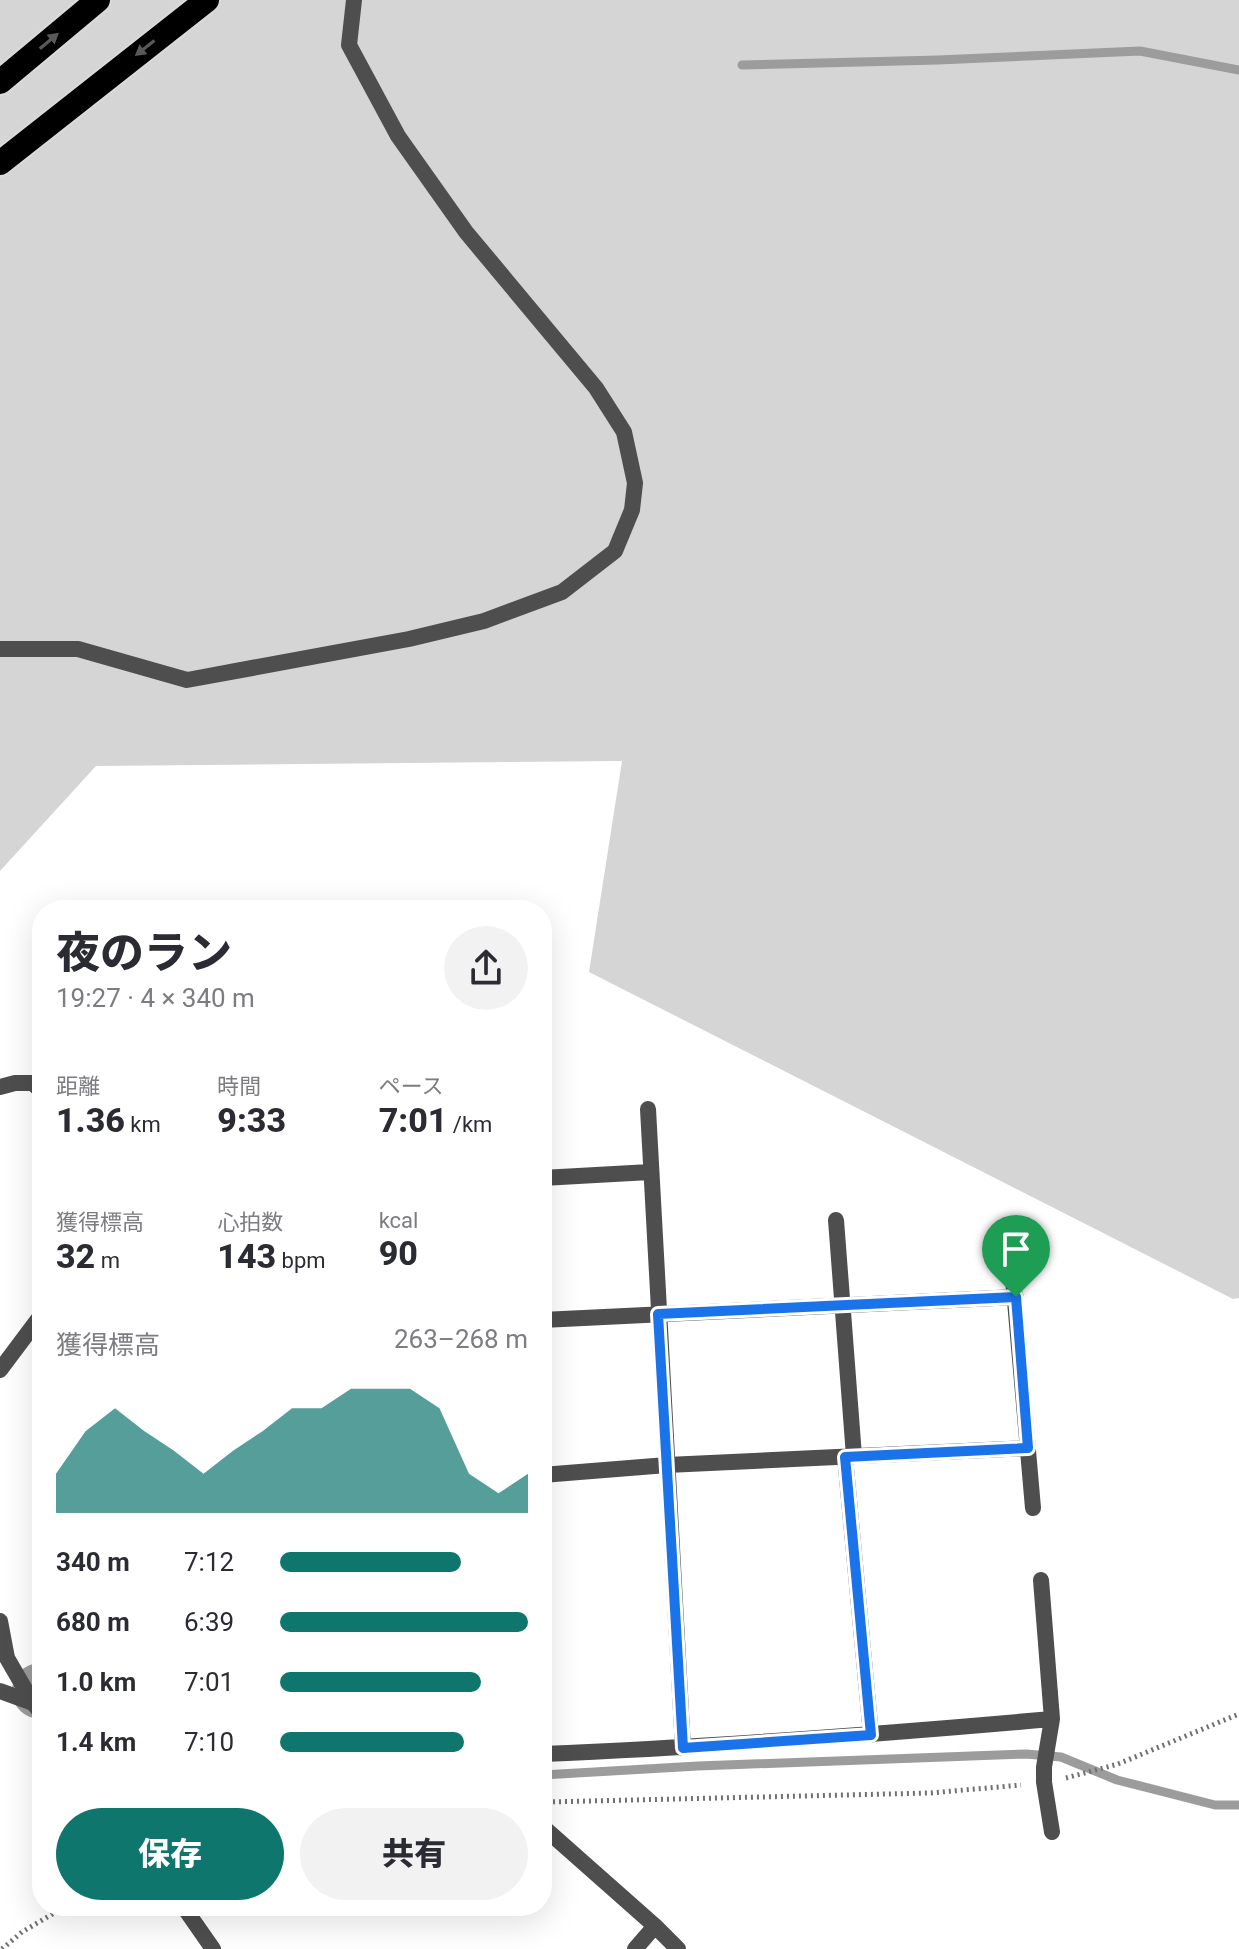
<!DOCTYPE html>
<html lang="ja">
<meta charset="utf-8">
<style>
body{margin:0;font-family:Roboto,"Noto Sans JP",sans-serif;background:#f2f2f3;color:#2b2b33;height:100vh;display:flex;flex-direction:column;font-size:30px;white-space:nowrap}
*{box-sizing:border-box;margin:0}
p{font-size:26px;color:#7c7c81}
.icon{flex:none;width:44px;height:44px;fill:none;stroke:currentColor;stroke-width:2;stroke-linecap:round;stroke-linejoin:round}
.map{position:relative;flex:1;overflow:hidden}
.side{position:absolute;left:32px;top:900px;width:520px;height:1016px;display:flex;flex-direction:column;background:#fff;border-radius:32px;box-shadow:0 8px 32px #0002}
.side>*{flex:none}
.pin{position:absolute;display:grid;place-items:center;width:68px;height:68px;color:#fff;margin:-82px -34px;border-radius:50% 50% 50% 0;rotate:-45deg;box-shadow:0 0 8px #0007}
.pin .icon{rotate:45deg}
.round{display:grid;place-items:center;flex:none;width:84px;height:84px;border-radius:42px;background:#f2f2f3}
.overview{display:flex;align-items:center;justify-content:space-between;height:136px;padding:0 24px}
h1{font-size:44px;font-weight:800;line-height:60px}
.stats{display:grid;grid-template-columns:repeat(3,1fr);gap:12px;height:136px;padding:8px 24px}
.stats div{display:grid;align-content:center}
.stats b{font-size:34px;font-weight:800}
.stats small{font-size:22px;font-weight:400}
.stats p{font-size:22px}
.chart{height:224px;padding:16px 24px}
.chart p{display:flex;justify-content:space-between}
.chart svg{width:100%;height:144px;margin-top:8px;fill:#0f766e;opacity:.7}
.button{display:flex;gap:16px;margin-top:auto;padding:16px 24px}
.button a{flex:1;height:92px;border-radius:48px;background:#0f766e;color:#fff;font-size:32px;font-weight:800;line-height:92px;text-align:center}
.button a+a{background:#f2f2f3;color:#2b2b33}
ul{padding:0 24px;list-style:none;font-size:26px}
li{display:grid;grid-template-columns:128px 96px 1fr;align-items:center;height:60px}
li i{height:20px;border-radius:10px;background:#0f766e}
.map>svg:first-child{display:block}
.green{fill:#d5d5d5}
.lines{fill:none;stroke-linecap:round;stroke-linejoin:round}
.stream{stroke:#9c9c9c;stroke-width:9}
.river{stroke:#9c9c9c;stroke-width:56}
.motorway-casing{stroke:#dbdbdb;stroke-width:28}
.path{stroke:#707070;stroke-width:5;stroke-dasharray:2 4;stroke-linecap:butt}
.minor{stroke:#4e4e4e;stroke-width:16}
.motorway{stroke:#000;stroke-width:24}
.oneway{fill:#595959}
.route-casing{stroke:#fff;stroke-width:16}
.route{stroke:#1a73e8;stroke-width:10}
</style>
<div class="map">
<svg width="1239" height="1949" viewBox="0 0 1239 1949">
<rect width="100%" height="100%" fill="#fff"/>
<path class="green" d="M0 0H1239V1298L1233 1299 589 972 622 761 96 766 0 871Z"/>
<g class="lines">
<path class="stream" d="M742 65 938 60 1140 51 1239 70
M542 1775 698 1766 1026 1754 1061 1757 1117 1780 1215 1805H1239"/>
<path class="river" d="M40 1691H42"/>
<defs>
<path id="motorway" d="M0 82 98 0
M0 163 207 0"/>
</defs>
<use href="#motorway" class="motorway-casing"/>
<path class="path" d="M1066 1778 1118 1764 1239 1714
M547 1802 930 1793 1021 1785
M2 1949 22 1932 66 1906"/>
<path class="minor" d="M0 649H78L187 680 409 639 484 621 562 592 615 551 632 510 635 483 624 432 596 388 466 232 398 136 349 45 354 0
M0 1087 15 1083H33L42 1092
M648 1109 683 1748
M542 1178 650 1172
M836 1220 854 1456
M1010 1244 1033 1508
M542 1320 1016 1297
M0 1370 42 1314
M845 1457 871 1735
M542 1475 667 1465 1028 1448
M1041 1580 1052 1719 1044 1767V1782L1052 1832
M0 1621 7 1658 33 1703 42 1714
M0 1691 33 1703
M542 1754C712 1747 882 1734 1052 1719
M542 1826 655 1926 678 1949
M183 1906 213 1949
M635 1949 655 1926"/>
<use href="#motorway" class="motorway"/>
</g>
<defs><path id="oneway-solid" d="M-6-.8H1V-3.2L6.5 0L1 3.2V.8H-6Z" transform="scale(2)"/></defs>
<g class="oneway">
<use href="#oneway-solid" transform="translate(49 41) rotate(-40)"/>
<use href="#oneway-solid" transform="translate(145 48) rotate(142)"/>
</g>
<g class="lines">
<defs>
<path id="route" d="M1016 1297 1028 1448 845 1457 871 1735 683 1748 658 1314Z"/>
</defs>
<use href="#route" class="route-casing"/>
<use href="#route" class="route"/>
</g>
</svg>
<div class="pin" style="left:1016px;top:1297px;background:#1e9e55"><svg class="icon" aria-label="arrive" viewBox="0 0 24 24"><path d="M6 21V4h12l-3 4 3 4H6"/></svg></div>
<section class="side">
<div class="overview"><div><h1>夜のラン</h1><p>19:27 · 4 × 340 m</p></div><a class="round"><svg class="icon" aria-label="share" viewBox="0 0 24 24"><path d="M12 15V3M7 8l5-5 5 5M5 13v7h14v-7"/></svg></a></div>
<div class="stats">
<div><p>距離</p><b>1.36<small> km</small></b></div>
<div><p>時間</p><b>9:33</b></div>
<div><p>ペース</p><b>7:01<small> /km</small></b></div>
</div>
<div class="stats">
<div><p>獲得標高</p><b>32<small> m</small></b></div>
<div><p>心拍数</p><b>143<small> bpm</small></b></div>
<div><p>kcal</p><b>90</b></div>
</div>
<div class="chart"><p><span>獲得標高</span>263–268 m</p>
<svg viewBox="0 0 160 44" preserveAspectRatio="none"><path d="M0 44V32L10 19L20 12L30 19L40 25L50 32L60 25L70 19L80 12L90 12L100 6L110 6L120 6L130 12L140 32L150 38L160 32V44z"/></svg>
</div>
<ul>
<li><b>340 m</b>7:12<i style="width:73%"></i></li>
<li><b>680 m</b>6:39<i style="width:100%"></i></li>
<li><b>1.0 km</b>7:01<i style="width:81%"></i></li>
<li><b>1.4 km</b>7:10<i style="width:74%"></i></li>
</ul>
<div class="button"><a>保存</a><a>共有</a></div>
</section>
</div>
